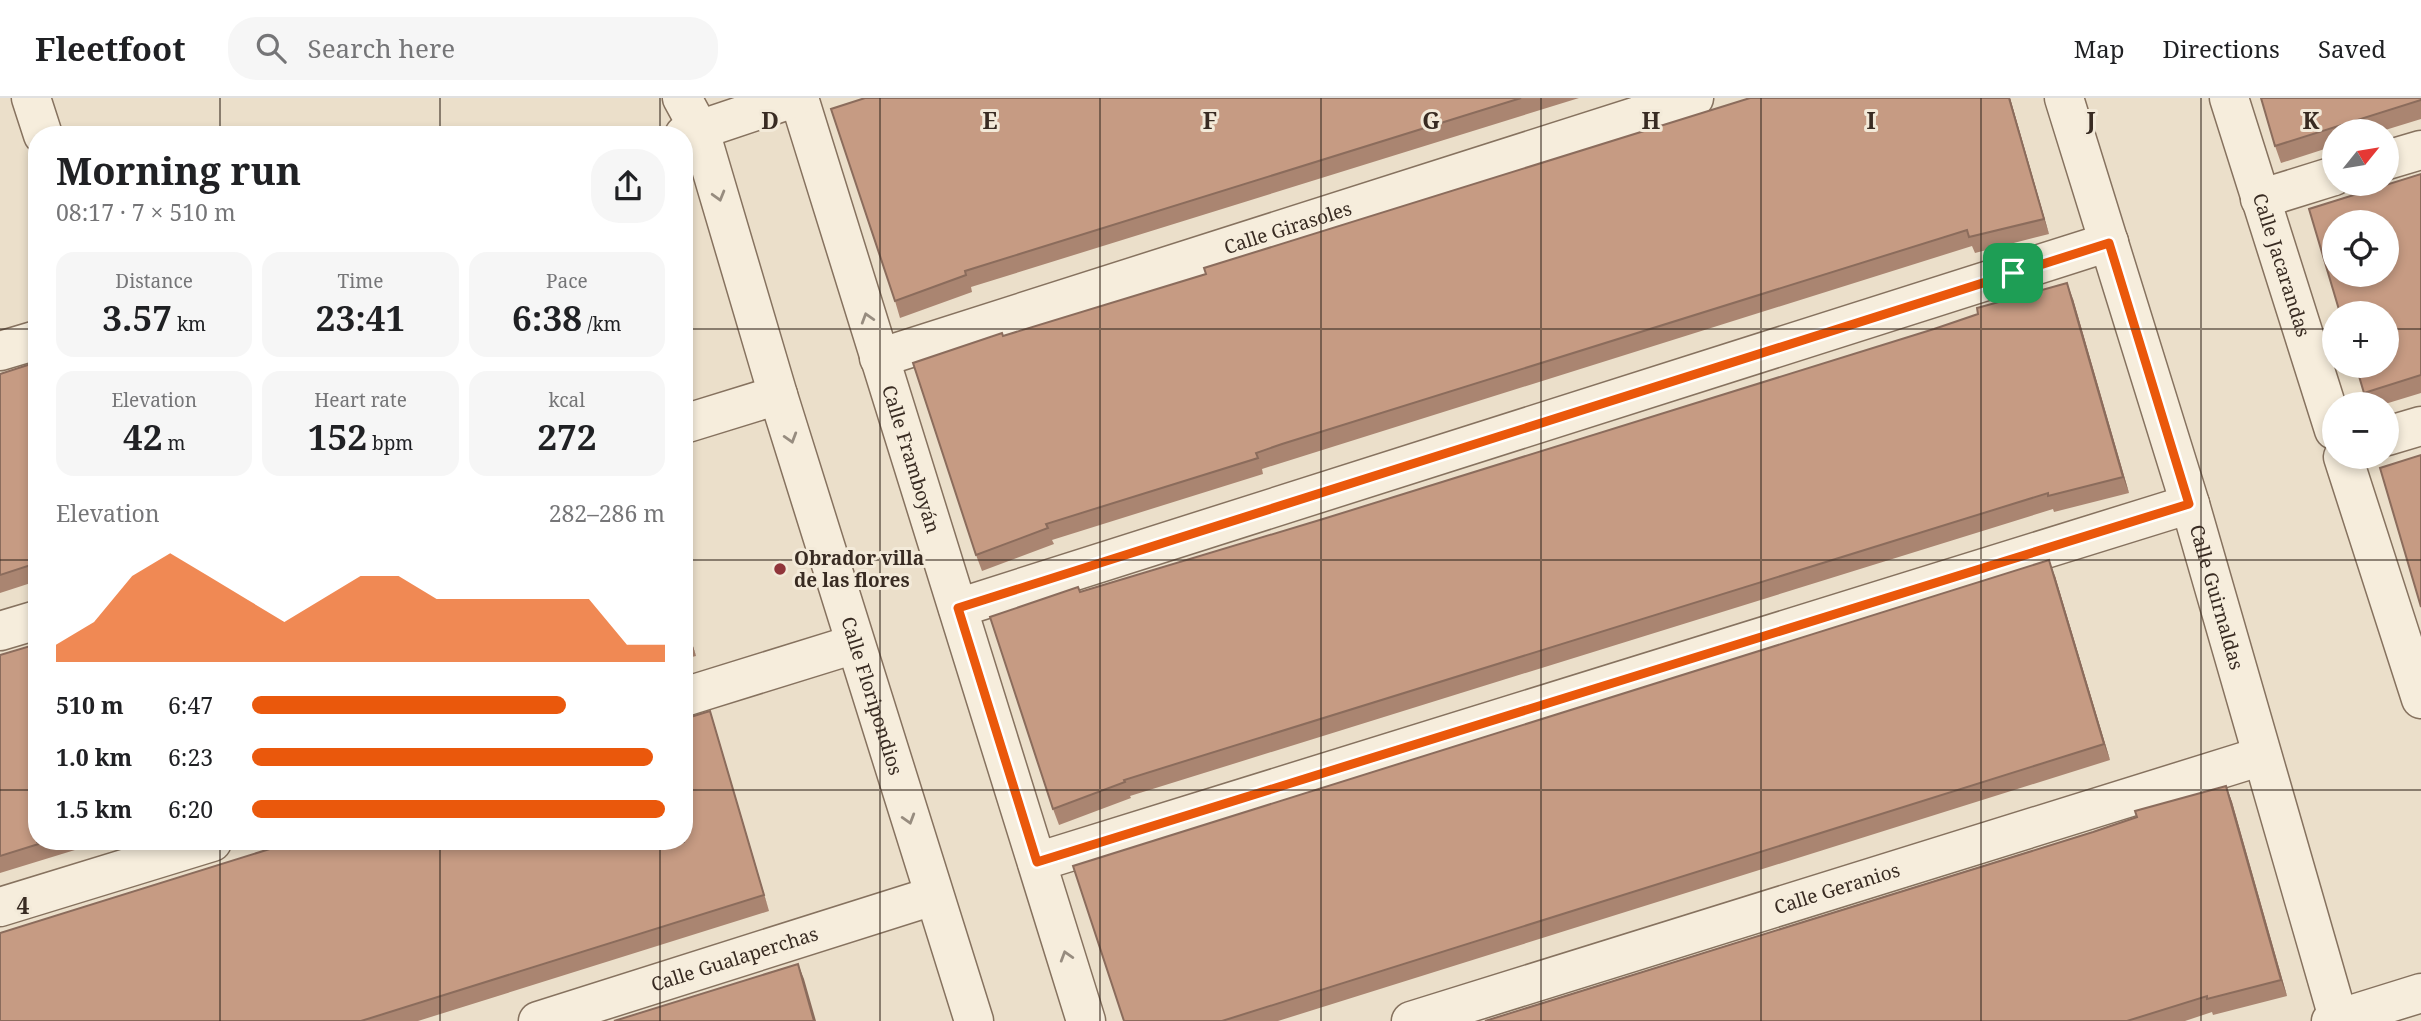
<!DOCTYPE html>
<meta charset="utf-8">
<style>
body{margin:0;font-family:"Noto Serif",serif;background:#f6f6f6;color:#202124;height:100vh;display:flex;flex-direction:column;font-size:26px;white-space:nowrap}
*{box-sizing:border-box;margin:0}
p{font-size:23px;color:#757577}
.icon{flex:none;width:38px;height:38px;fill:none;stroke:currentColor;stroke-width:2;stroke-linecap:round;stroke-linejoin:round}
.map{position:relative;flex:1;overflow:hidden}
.panel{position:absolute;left:28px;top:28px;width:665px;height:724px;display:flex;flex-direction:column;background:#fff;border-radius:28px;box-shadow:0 4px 10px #0003}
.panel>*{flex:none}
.needle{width:46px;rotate:60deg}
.controls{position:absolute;left:2322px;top:21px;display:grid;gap:14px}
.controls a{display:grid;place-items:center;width:77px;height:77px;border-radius:50%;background:#fff;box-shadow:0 4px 10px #0003;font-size:35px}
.pin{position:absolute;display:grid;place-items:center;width:60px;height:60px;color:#fff;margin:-30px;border-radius:14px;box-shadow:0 4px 10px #0006}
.round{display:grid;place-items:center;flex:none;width:74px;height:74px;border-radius:28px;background:#f6f6f6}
.summary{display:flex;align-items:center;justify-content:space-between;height:119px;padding:0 28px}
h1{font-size:38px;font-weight:700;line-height:52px}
.figures{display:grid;grid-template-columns:repeat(3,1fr);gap:10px;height:119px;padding:7px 28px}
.figures div{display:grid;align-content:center;border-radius:18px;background:#f6f6f6;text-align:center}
.figures b{font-size:35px;font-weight:700}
.figures small{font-size:19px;font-weight:400}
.figures p{font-size:19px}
.chart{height:196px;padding:14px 28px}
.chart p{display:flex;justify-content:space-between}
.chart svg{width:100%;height:126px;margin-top:7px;fill:#ea580c;opacity:.7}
ul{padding:0 28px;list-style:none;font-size:23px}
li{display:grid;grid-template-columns:112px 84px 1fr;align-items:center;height:52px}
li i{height:18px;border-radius:9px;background:#ea580c}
header{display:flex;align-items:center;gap:42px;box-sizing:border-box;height:98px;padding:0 35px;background:#fff;border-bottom:2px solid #e0e0e0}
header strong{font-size:33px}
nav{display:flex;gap:38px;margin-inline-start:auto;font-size:24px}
.search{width:490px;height:63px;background:#f6f6f6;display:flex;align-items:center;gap:18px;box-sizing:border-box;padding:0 24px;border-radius:28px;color:#757577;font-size:26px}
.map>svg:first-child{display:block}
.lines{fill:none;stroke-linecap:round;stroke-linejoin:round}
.minor-casing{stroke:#86725f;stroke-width:41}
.minor{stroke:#f6eddc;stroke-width:38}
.wall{fill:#aa8571}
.shaded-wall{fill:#8b6c5c}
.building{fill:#c69b83;stroke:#8b6c5c;stroke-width:2;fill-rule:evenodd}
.oneway{stroke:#978c7f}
.route-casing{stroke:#fff;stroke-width:14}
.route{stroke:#ea580c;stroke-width:9}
.grid{fill:none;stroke:#382b22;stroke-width:2;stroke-opacity:0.55}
.poi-dot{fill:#90353a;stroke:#f3ead9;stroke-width:2.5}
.labels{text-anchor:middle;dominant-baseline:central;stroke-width:6;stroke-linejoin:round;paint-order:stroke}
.street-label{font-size:19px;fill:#382b22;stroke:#f3ead9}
.poi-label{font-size:19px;font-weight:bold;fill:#382b22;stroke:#f3ead9;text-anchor:start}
.grid-label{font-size:23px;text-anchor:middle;font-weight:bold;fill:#382b22;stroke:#f3ead9;stroke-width:6;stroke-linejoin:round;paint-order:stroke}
</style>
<header>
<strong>Fleetfoot</strong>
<div class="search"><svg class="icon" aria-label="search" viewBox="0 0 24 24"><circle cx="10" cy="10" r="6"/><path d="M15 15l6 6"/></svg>Search here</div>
<nav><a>Map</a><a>Directions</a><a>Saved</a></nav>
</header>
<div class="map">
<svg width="2421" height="923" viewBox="0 0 2421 923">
<rect width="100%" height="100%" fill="#ebdfca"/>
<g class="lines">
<defs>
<g id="minor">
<path d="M31 0 43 37"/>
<path id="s1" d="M682 0 700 33 778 297 974 923"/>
<path id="s2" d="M799 0 1086 923"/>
<path id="s3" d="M2064 0 2190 406 2339 923"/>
<path id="s4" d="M2229 0 2334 332"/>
<path d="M684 37 794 0"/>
<path d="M2387 62 2421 52"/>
<path d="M2260 101 2334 78"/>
<path d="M0 253 37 242"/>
<path id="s5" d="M879 260 1694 0"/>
<path d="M684 326 778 297"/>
<path d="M2387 338 2421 328"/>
<path d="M2343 359 2421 601"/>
<path d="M958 510 2109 144"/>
<path d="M0 533 37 522"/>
<path d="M684 599 855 546"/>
<path d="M1037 764 2190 406"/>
<path d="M0 809 212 744"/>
<path id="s6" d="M538 923 933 798"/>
<path id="s7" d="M1411 923 2262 658"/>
<path d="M2331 923 2421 895"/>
</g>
</defs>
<use href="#minor" class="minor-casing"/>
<use href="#minor" class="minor"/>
</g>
<path class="wall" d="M865 0H1579L971 189 972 194 900 220 895 203Z
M2010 0 2049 136 1975 155 1972 148 1262 371 1263 376 1052 442 1054 446 982 473 976 457 1003 238Z
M2421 0V21L2382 33H2334V48L2281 65 2275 48Z
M2421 76V295L2385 306H2368L2364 295Z
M2073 201 2129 395 2054 414 2053 411 1130 698 1131 700 1059 727 1053 711 1080 494Z
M37 264V483L0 495V276Z
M2055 478 2110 662 1278 923H1124Z
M684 519 696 558 684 561Z
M0 557 37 744H101L0 775Z
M710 613 715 629 769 813 418 923H0Z
M2226 688 2232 704 2287 898 2213 917 2212 914 2185 923H1485L2093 734Z"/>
<path class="shaded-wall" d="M2009 0H2010L2049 136 2044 121Z
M2067 185 2073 201 2129 395 2123 379Z
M2049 462 2055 478 2110 662 2104 646Z
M684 519 696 558 690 542 684 523Z
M710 613 715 629 769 813 764 797Z
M2226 688 2232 704 2287 898 2281 882Z
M798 866 804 881 816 923H814Z"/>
<path class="building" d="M865 0H1521L965 173 966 177 895 203 831 11Z
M1750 0H2009L2044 121 1969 139 1967 132 1282 346 1256 355 1258 360 1046 426 1048 430 976 457 913 265 1002 235 1003 238 1206 176 1204 170Z
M2261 0H2421V2L2275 48Z
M2421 76V277L2364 295 2356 268H2387V215H2340L2309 111ZM2334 124H2387V177H2334Z
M2067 185 2123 379 2048 398V395L1124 682 1125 684 1053 711 990 519 1078 489 1080 494 1323 421 1934 231 1978 216 1977 210Z
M37 264V465L0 477V276Z
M2421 357V509L2380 370Z
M2049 462 2104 646 1222 923H1124L1073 768Z
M684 523 690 542 684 543Z
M37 546V744H45L0 758V557Z
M710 613 764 797 361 923H0V835L292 744H684V621Z
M2226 688 2281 882 2207 901V898L2127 923H1485L2093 734 2137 719 2135 713Z
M798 866 814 923H614Z"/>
<defs><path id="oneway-chevron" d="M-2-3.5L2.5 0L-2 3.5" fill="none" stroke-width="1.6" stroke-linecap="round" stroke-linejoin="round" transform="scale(1.75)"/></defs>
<g class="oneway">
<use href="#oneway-chevron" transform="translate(719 98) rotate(74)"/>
<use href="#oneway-chevron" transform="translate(867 220) rotate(-107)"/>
<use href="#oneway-chevron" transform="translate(791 340) rotate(73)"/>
<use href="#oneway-chevron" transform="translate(909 721) rotate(73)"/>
<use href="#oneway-chevron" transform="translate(1066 858) rotate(-107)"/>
</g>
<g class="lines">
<defs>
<path id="route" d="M2109 145 2189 406 1037 764 958 510Z"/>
</defs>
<use href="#route" class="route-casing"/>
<use href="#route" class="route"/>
</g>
<path class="grid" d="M220 0V37M440 0V37M660 0V37M880 0V923M1100 0V923M1321 0V923M1541 0V923M1761 0V923M1981 0V923M2201 0V923M0 231H37M684 231H2334M2387 231H2421M0 462H37M684 462H2421M0 692H37M684 692H2421M220 744V923M440 744V923M660 744V923"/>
<circle class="poi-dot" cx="780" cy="471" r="7"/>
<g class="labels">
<g class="street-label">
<text stroke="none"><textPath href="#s5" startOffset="429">Calle Girasoles</textPath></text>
<text stroke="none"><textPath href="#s4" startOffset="175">Calle Jacarandas</textPath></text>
<text stroke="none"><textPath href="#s2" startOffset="378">Calle Framboyán</textPath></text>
<text stroke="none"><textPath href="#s3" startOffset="522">Calle Guirnaldas</textPath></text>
<text stroke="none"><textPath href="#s1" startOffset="628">Calle Floripondios</textPath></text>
<text stroke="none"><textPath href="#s7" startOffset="446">Calle Geranios</textPath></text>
<text stroke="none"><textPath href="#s6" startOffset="206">Calle Gualaperchas</textPath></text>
</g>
<g class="poi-label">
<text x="794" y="460">Obrador villa<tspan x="794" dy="22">de las flores</tspan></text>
</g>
</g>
<g class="grid-label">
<text x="770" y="31">D</text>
<text x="990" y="31">E</text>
<text x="1210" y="31">F</text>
<text x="1431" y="31">G</text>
<text x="1651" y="31">H</text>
<text x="1871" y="31">I</text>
<text x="2091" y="31">J</text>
<text x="2311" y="31">K</text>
<text x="23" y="816">4</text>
</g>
</svg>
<div class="controls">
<a><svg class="needle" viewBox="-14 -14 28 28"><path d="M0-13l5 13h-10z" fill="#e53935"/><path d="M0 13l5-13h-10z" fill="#757577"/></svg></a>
<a><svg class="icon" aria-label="locate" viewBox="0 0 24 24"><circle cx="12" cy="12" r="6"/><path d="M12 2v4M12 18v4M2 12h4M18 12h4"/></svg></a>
<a>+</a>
<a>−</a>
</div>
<div class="pin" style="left:2013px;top:175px;background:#1e9e55"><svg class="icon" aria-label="arrive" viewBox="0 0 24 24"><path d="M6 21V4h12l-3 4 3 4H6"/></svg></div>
<section class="panel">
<div class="summary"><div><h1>Morning run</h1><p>08:17 · 7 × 510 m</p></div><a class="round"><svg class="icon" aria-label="share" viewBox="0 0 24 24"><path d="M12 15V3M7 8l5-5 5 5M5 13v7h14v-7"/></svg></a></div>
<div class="figures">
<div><p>Distance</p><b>3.57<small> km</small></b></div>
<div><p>Time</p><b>23:41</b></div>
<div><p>Pace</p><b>6:38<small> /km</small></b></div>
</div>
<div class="figures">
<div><p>Elevation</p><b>42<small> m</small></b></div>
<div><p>Heart rate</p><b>152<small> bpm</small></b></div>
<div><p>kcal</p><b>272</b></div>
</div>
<div class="chart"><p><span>Elevation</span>282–286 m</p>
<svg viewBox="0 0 160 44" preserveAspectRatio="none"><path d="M0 44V38L10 30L20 14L30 6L40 14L50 22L60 30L70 22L80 14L90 14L100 22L110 22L120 22L130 22L140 22L150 38L160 38V44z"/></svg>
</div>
<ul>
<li><b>510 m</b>6:47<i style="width:76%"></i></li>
<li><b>1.0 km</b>6:23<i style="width:97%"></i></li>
<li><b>1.5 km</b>6:20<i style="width:100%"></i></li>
</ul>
</section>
</div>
